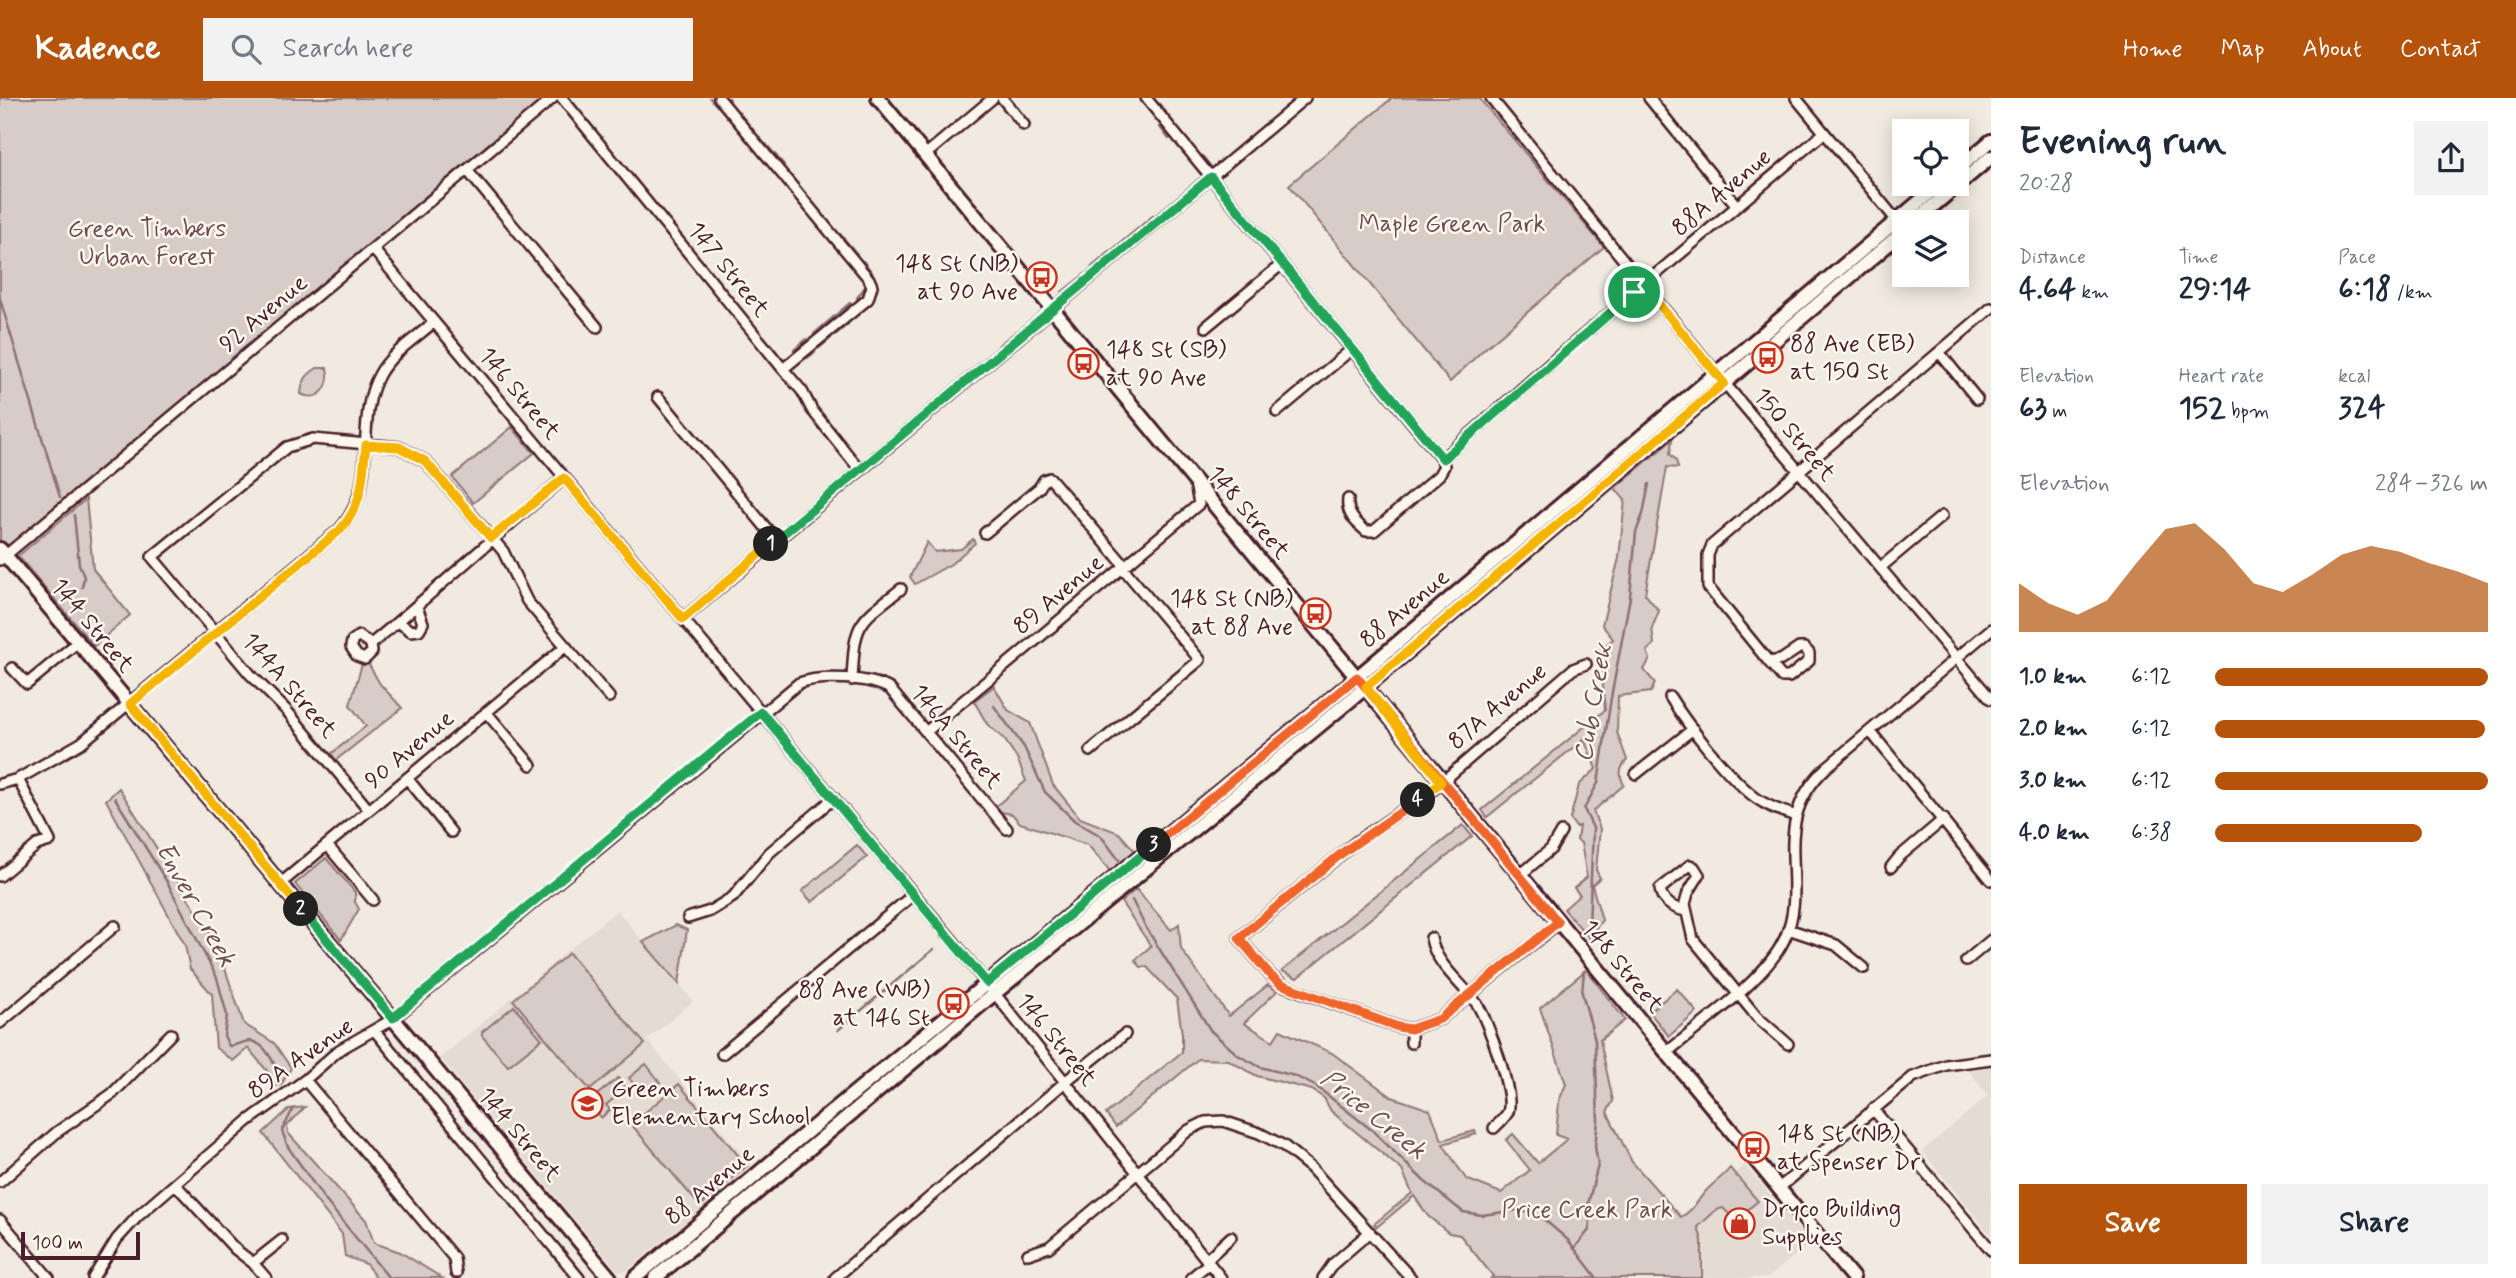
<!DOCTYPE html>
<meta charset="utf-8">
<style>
body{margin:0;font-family:Mynerve,sans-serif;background:#f2f2f3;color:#1f2937;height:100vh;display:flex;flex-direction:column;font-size:26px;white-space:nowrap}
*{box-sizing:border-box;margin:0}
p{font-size:23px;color:#747a83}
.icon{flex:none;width:38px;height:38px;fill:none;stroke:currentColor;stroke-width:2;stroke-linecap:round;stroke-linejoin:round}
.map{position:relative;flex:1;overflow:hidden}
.side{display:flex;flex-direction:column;background:#fff;width:525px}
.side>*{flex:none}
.tools{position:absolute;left:1892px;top:21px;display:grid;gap:14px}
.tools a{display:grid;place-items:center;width:77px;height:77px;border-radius:0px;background:#fff;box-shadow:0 4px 18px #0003;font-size:35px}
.scale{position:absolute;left:21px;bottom:18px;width:119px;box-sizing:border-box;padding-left:7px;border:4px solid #4a1f2b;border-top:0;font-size:19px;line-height:24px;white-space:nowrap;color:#4a1f2b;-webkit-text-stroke:5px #fbf7ec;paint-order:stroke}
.pin{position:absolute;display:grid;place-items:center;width:60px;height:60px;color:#fff;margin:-30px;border:4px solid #fff;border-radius:50%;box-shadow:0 2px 7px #0007}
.km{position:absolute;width:35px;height:35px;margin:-18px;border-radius:50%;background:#222;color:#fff;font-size:19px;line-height:35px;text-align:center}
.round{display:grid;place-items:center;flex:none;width:74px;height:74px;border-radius:0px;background:#f2f2f3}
.summary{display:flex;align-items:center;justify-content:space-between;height:119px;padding:0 28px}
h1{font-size:38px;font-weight:700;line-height:52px}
.metrics{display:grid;grid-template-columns:repeat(3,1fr);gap:10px;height:119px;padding:7px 28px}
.metrics div{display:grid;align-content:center}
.metrics b{font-size:30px;font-weight:700}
.metrics small{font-size:19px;font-weight:400}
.metrics p{font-size:19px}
.chart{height:196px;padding:14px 28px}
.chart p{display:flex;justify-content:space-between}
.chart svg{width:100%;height:126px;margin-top:7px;fill:#b45309;opacity:.7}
.primary-button{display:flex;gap:14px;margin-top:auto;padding:14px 28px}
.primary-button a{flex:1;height:80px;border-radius:0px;background:#b45309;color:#fff;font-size:28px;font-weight:700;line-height:80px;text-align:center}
.primary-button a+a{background:#f2f2f3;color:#1f2937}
ul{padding:0 28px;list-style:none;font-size:23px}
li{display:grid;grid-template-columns:112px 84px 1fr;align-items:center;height:52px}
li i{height:18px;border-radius:9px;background:#b45309}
header{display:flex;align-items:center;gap:42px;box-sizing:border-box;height:98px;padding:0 35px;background:#b45309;color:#fff}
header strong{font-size:33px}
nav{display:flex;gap:38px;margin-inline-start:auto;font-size:24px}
.search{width:490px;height:63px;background:#f2f2f3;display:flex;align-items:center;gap:18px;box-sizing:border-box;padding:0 24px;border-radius:0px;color:#747a83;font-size:26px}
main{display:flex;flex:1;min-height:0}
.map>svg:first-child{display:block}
.built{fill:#e4dbd2}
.green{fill:#d8ccc6;stroke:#917678;stroke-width:2}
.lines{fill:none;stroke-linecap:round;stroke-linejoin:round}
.stream{stroke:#8c6f72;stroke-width:2.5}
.street-casing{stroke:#4a1f2b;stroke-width:14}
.secondary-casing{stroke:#4a1f2b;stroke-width:18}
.street{stroke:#fbf7ec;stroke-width:9}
.secondary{stroke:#fbf7ec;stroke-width:12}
.split-1-casing{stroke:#fff;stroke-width:14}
.split-2-casing{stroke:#fff;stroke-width:14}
.split-3-casing{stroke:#fff;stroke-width:14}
.split-4-casing{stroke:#fff;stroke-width:14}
.split-5-casing{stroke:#fff;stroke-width:14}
.split-1{stroke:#22a559;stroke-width:9}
.split-2{stroke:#f5b400;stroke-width:9}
.split-3{stroke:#22a559;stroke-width:9}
.split-4{stroke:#f0652b;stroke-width:9}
.split-5{stroke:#f5b400;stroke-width:9}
.labels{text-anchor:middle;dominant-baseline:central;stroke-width:5;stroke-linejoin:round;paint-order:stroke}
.street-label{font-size:24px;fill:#4a1f2b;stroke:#fbf7ec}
.park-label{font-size:24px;fill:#6e4a52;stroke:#fbf7ec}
.poi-label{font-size:24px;fill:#4a1f2b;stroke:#fbf7ec;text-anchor:start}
.water-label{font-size:26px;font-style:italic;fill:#704e55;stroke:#fbf7ec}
</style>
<header>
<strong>Kadence</strong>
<div class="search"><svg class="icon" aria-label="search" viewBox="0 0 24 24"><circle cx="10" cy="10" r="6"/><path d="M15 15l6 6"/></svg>Search here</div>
<nav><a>Home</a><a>Map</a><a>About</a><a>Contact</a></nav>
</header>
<main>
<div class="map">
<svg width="1991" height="1180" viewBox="0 0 1991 1180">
<rect width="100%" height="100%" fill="#f0eae0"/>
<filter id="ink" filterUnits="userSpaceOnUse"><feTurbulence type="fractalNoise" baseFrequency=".0143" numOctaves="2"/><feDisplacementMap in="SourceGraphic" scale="14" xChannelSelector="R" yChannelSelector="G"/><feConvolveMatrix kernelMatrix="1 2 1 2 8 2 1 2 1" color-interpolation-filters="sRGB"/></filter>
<g filter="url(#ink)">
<path class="built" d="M617 812 693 903 647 942 752 1069 626 1173H618L440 960Z
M1991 969V1137L1922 1053 1988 998 1969 973Z
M1745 1067 1810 1145 1768 1180H1697L1683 1121Z"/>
<path class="green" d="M0 0H547L15 445 5 448 0 447Z
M1392 0H1479L1604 149 1483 252 1450 284 1289 87Z
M317 270H327C332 288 319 305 301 296 302 283 306 277 317 270Z
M512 329 534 355 473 405 452 379Z
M1672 342 1670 356 1676 362 1678 370 1667 369 1645 496 1659 513 1652 530 1654 546 1647 553 1650 561 1644 572 1655 585 1651 594 1618 598 1617 634 1627 662C1619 671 1619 677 1624 687L1593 713 1600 731 1596 772 1600 780 1592 787 1602 822 1589 840 1564 811 1580 797 1574 790 1587 779 1581 745 1577 742 1579 728 1576 729 1570 721 1579 687 1596 671 1584 641 1487 719 1482 712 1605 612 1600 552 1613 541 1602 527 1619 460 1625 402 1615 390Z
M86 401 93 471 130 517 94 548 18 458Z
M973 441 975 445 951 466 915 486 910 479 927 444 935 454 961 451Z
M368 565 380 586 402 610 336 662 331 656 366 628 350 607 362 566Z
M994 588 1008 612 1030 625 1053 687 1080 720 1119 735 1135 753 1110 773 1088 747 1020 725 1012 716 1001 714 996 708 1026 683 1017 660 1004 641 987 626 974 603Z
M119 690 216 845 244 926 274 945 291 970 281 987 273 988 268 974 248 950 233 963 216 950 212 896 190 871 185 847 106 702Z
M1463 727 1472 738 1297 880 1282 873Z
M857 747 867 759 812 804 802 793Z
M326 760 355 794V804L359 811 341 842 295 786Z
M1136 791 1171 832 1179 826 1181 851 1229 918 1268 887 1277 893 1244 925 1273 943 1280 932 1332 955 1392 999 1430 1012 1442 1042 1475 1033 1476 1036 1443 1046 1466 1081 1501 1095 1530 1072 1506 1042 1513 1036 1538 1065 1567 1041 1556 1037 1559 1003 1566 986 1540 910 1586 872 1625 922 1600 942 1613 1003 1607 1014 1632 1064 1681 1119C1692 1113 1696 1105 1705 1094 1712 1086 1723 1079 1730 1070L1758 1103 1735 1122 1723 1110 1716 1112 1698 1129 1702 1142V1180H1491L1493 1178 1460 1137 1449 1135 1428 1118 1414 1098 1377 1129 1374 1126 1412 1095 1402 1072 1331 1013 1324 1000 1312 992 1257 978 1228 962 1198 961 1116 1029 1106 1016 1182 954V936L1177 901 1147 869H1141L1135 862 1151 848 1121 804Z
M676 827 687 832 679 886 643 844Z
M569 855 645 946 590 992 513 902Z
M1677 891 1697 914 1669 938 1649 914Z
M514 908 542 941 508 968 482 938V934Z
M646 966 660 984 643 998 629 980Z
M618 980 626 990 606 1007 610 1012 601 1020 588 1004Z
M679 986 747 1068 700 1108 631 1026Z
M305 1009 287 1028 288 1035 366 1122 374 1145 400 1154 442 1180H376L366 1166 345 1158 342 1136 263 1035 289 1011Z"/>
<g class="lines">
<path class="stream" d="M710 0 717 8
M729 0 730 2
M1158 5 1166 14
M1160 29 1169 41
M766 46 784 67
M1203 59 1211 69
M840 136 857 156
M863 163 873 176
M1092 169 1153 118
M1062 194 1085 176
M857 200 865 189
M0 201 60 399
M814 236 850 205
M836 236 848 226
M999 247 1017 233
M819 250 831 240
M794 252 807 241
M807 260 815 254
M74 417 79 466 84 479 82 489
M18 462 24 470
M27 474 56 508
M994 608 1024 649 1045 694 1075 723 1101 738 1119 762
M115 700 167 784 217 880 227 917 224 938 229 948C236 948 244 943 251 943 268 946 276 970 281 983
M1132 802 1145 828 1211 933 1238 957 1260 969 1295 978 1317 989 1373 1033 1424 1083 1463 1114 1482 1117 1518 1112 1540 1118 1568 1142 1597 1180
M1589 828 1593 730 1584 711 1598 685 1611 600 1630 499 1636 434 1643 416 1649 386
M838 932 934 851
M293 1011 282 1033 288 1049 325 1102 389 1180
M1574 1151 1589 1132 1590 1124 1588 1106 1598 1067 1595 1048 1598 1023 1595 942 1582 895 1584 873"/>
<defs>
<path id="street" d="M562 0 783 271 802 293 812 312 860 372
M719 0 869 181 872 188 868 201 783 271
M1002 0 1024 27
M1146 0 1442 361
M1491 0 1716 275 1991 601
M1649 0 1737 108
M1796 0 1897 123
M925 57 993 0
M467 72 597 229
M373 151 953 843 1221 1180
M1206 229 1282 166
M1939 254 1977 301
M658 299 776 442
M1277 314 1352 251
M1442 361 1567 251 1824 35
M1348 401C1346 415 1355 424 1366 433H1374L1439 377 1444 368 1442 361
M985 435 1039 390 1044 382 1050 380 1125 468
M0 462 553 0
M1881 469 1942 418
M683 521 1305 0
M398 524 411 533 419 532 423 525 417 509
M371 546 372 554 365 561 357 558 351 549 352 543 359 538 371 546C437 492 499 434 564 380
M1799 550H1804L1809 555V563L1789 579H1782L1769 564 1781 562Z
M1769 564 1708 489V457L1712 447 1991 210
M12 570 27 586 78 544
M852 582C855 524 856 526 901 491
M1670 599C1688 628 1729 680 1756 700 1768 709 1782 713 1796 718
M486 614 531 667
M927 633 1199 406 1195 385
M1870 633 1991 782
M1090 653 1200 562 1123 470
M1636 676 1693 631
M407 680 451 734
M0 686 18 681 81 645 339 432C381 386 353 325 379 277 390 256 416 240 434 224
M369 712 287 613 250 576 152 459 287 349 313 341 399 349 425 363 503 453 527 503 609 599
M327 747 373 802
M1891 769 1899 759 1944 721
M0 778 37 747 50 743 18 681
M1519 778 1551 751 1561 734
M280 786 566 548
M1685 813C1673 810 1662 804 1660 791L1690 767 1694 769 1699 777 1688 795 1685 806 1693 841 1757 919 1788 946
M688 820 710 813 733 799 769 755 834 700
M1558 825 1440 921 1411 931 1398 929 1285 888 1271 878 1239 840 1356 744 1434 691 1573 571 1586 566
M1788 831 1836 847 1864 870
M1431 840C1435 866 1462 885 1477 906 1487 921 1515 997 1508 1014 1505 1020 1499 1025 1494 1030
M1966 863 1991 842
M0 925 115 828
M375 933 579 1180
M1411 945V931
M1666 955C1702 925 1766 882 1785 840 1811 782 1766 725 1827 669L1991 531
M722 956 914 796
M305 982 454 1160 456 1175
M1873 1011 1991 1152
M0 1084 57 1034 112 996 171 936
M175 1086 235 1151 253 1165 266 1180
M1779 1090 1913 979 1946 967 1991 961
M0 1122 49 1180
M1028 1156 1049 1149 1189 1032 1205 1024 1223 1023 1259 1035 1284 1048 1311 1070 1411 1180
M1206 1162 1231 1139
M253 1165 282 1142
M93 1180 117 1141 138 1118 248 1023 305 982 339 952 393 921 799 585C820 577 870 579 890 591L1007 731
M835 1180 1071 979 1125 936
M1191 1180 1209 1165
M1323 1180 1333 1166 1370 1134"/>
<path id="secondary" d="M878 0 1853 1180
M1956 72 1991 43
M1914 124 1991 59
M0 451 610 1180
M635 1180 801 1039 1349 586 1940 86
M655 1180 983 905 1354 599 1904 133"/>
</defs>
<use href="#street" class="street-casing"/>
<use href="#secondary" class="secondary-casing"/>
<use href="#street" class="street"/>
<use href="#secondary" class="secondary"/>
</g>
</g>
<g class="lines" filter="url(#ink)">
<defs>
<path id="split-1" d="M771 446 1211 79 1443 361 1634 194"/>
<path id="split-2" d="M301 811 130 606 340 432C364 405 362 381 366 347L399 349 425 363 491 440 564 380 683 521 771 446"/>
<path id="split-3" d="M301 811 393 920 761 614 987 885 1154 747"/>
<path id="split-4" d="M1154 747 1357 579 1558 824 1440 921 1411 931 1398 929 1281 886 1271 878 1239 840 1342 755 1418 702"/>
<path id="split-5" d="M1418 702 1441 684 1366 589 1724 285 1643 187 1634 194"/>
</defs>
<use href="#split-1" class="split-1-casing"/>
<use href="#split-2" class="split-2-casing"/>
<use href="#split-3" class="split-3-casing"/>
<use href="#split-4" class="split-4-casing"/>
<use href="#split-5" class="split-5-casing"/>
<use href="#split-1" class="split-1"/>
<use href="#split-2" class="split-2"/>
<use href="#split-3" class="split-3"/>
<use href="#split-4" class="split-4"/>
<use href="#split-5" class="split-5"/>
</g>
<defs>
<symbol id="bus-ring" viewBox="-11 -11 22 22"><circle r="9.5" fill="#fbf7ec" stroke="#c8321e" stroke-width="1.5"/><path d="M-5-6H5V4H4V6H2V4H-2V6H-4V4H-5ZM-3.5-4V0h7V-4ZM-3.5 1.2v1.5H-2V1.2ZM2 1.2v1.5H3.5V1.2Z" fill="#c8321e"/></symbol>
<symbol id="school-ring" viewBox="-11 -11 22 22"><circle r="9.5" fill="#fbf7ec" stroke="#c8321e" stroke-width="1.5"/><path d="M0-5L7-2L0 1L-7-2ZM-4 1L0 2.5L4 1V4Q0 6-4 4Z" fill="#c8321e"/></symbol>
<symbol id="shop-ring" viewBox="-11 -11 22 22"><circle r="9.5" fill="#fbf7ec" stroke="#c8321e" stroke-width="1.5"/><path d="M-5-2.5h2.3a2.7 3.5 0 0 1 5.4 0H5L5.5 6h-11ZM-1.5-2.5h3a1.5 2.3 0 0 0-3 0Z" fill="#c8321e"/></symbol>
</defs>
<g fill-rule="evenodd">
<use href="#bus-ring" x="1024" y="162" width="35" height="35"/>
<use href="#bus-ring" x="1750" y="242" width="35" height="35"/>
<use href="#bus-ring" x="1066" y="248" width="35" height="35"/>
<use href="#bus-ring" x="1298" y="498" width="35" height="35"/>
<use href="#bus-ring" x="936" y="888" width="35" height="35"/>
<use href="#school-ring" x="570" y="988" width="35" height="35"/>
<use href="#bus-ring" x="1736" y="1032" width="35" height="35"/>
<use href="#shop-ring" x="1722" y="1108" width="35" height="35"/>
</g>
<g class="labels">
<g class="street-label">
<text transform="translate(1722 95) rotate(-40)">88A Avenue</text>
<text transform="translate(728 172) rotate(51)">147 Street</text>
<text transform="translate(264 216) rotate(-40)">92 Avenue</text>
<text transform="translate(519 296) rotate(50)">146 Street</text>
<text transform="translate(1794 337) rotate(50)">150 Street</text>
<text transform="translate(1248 415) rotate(50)">148 Street</text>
<text transform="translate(1059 497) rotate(-40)">89 Avenue</text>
<text transform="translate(1405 511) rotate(-40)">88 Avenue</text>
<text transform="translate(92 528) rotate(50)">144 Street</text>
<text transform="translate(289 588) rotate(49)">144A Street</text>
<text transform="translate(1498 609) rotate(-40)">87A Avenue</text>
<text transform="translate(956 639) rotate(50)">146A Street</text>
<text transform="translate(410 652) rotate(-40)">90 Avenue</text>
<text transform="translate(1622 869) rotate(50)">148 Street</text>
<text transform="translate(1056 942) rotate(51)">146 Street</text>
<text transform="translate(301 961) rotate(-35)">89A Avenue</text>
<text transform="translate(519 1037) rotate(50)">144 Street</text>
<text transform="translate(710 1088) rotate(-40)">88 Avenue</text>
</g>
<g class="park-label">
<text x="1452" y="126">Maple Green Park</text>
<text x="147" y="131">Green Timbers<tspan x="147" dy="28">Urban Forest</tspan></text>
<text x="1587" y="1112">Price Creek Park</text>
</g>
<g class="poi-label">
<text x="1018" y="166" text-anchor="end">148 St (NB)<tspan x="1018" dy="28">at 90 Ave</tspan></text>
<text x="1790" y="246">88 Ave (EB)<tspan x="1790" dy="28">at 150 St</tspan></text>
<text x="1106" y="252">148 St (SB)<tspan x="1106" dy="28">at 90 Ave</tspan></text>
<text x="1293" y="501" text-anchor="end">148 St (NB)<tspan x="1293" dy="28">at 88 Ave</tspan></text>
<text x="930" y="892" text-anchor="end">88 Ave (WB)<tspan x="930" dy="28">at 146 St</tspan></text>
<text x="611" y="991">Green Timbers<tspan x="611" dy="28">Elementary School</tspan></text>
<text x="1777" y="1036">148 St (NB)<tspan x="1777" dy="28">at Spenser Dr</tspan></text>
<text x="1762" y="1111">Dryco Building<tspan x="1762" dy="28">Supplies</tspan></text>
</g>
<g class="water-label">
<text transform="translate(1594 605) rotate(-80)">Cub Creek</text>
<text transform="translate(195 807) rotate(61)">Enver Creek</text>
<text transform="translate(1373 1017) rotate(39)">Price Creek</text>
</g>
</g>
</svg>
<div class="tools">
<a><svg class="icon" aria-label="locate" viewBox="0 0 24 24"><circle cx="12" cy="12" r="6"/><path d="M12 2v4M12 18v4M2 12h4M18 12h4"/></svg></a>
<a><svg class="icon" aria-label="layers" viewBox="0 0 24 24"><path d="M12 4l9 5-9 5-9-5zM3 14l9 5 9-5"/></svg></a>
</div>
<div class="scale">100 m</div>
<div class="pin" style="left:1634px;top:194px;background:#1e9e55"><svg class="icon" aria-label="arrive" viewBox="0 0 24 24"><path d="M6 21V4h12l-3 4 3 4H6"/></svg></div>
<b class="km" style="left:771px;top:446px">1</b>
<b class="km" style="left:301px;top:811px">2</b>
<b class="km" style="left:1154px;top:747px">3</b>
<b class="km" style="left:1418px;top:702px">4</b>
</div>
<section class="side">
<div class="summary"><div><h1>Evening run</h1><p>20:28</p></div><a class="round"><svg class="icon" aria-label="share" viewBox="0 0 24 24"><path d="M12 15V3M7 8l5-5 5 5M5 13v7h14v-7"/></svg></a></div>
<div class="metrics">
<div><p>Distance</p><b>4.64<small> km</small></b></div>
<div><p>Time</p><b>29:14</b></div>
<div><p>Pace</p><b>6:18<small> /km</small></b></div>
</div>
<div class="metrics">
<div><p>Elevation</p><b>63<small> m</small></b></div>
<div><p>Heart rate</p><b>152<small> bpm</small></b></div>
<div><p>kcal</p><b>324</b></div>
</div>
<div class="chart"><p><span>Elevation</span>284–326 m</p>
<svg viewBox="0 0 160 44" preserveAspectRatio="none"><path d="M0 44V27L10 34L20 38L30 33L40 20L50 8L60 6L70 15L80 27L90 30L100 24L110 17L120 14L130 16L140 20L150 23L160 27V44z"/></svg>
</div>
<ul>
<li><b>1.0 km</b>6:12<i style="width:100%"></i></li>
<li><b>2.0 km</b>6:12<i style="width:99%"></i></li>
<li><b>3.0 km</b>6:12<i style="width:100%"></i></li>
<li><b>4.0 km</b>6:38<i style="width:76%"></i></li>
</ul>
<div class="primary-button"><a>Save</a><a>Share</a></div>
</section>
</main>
